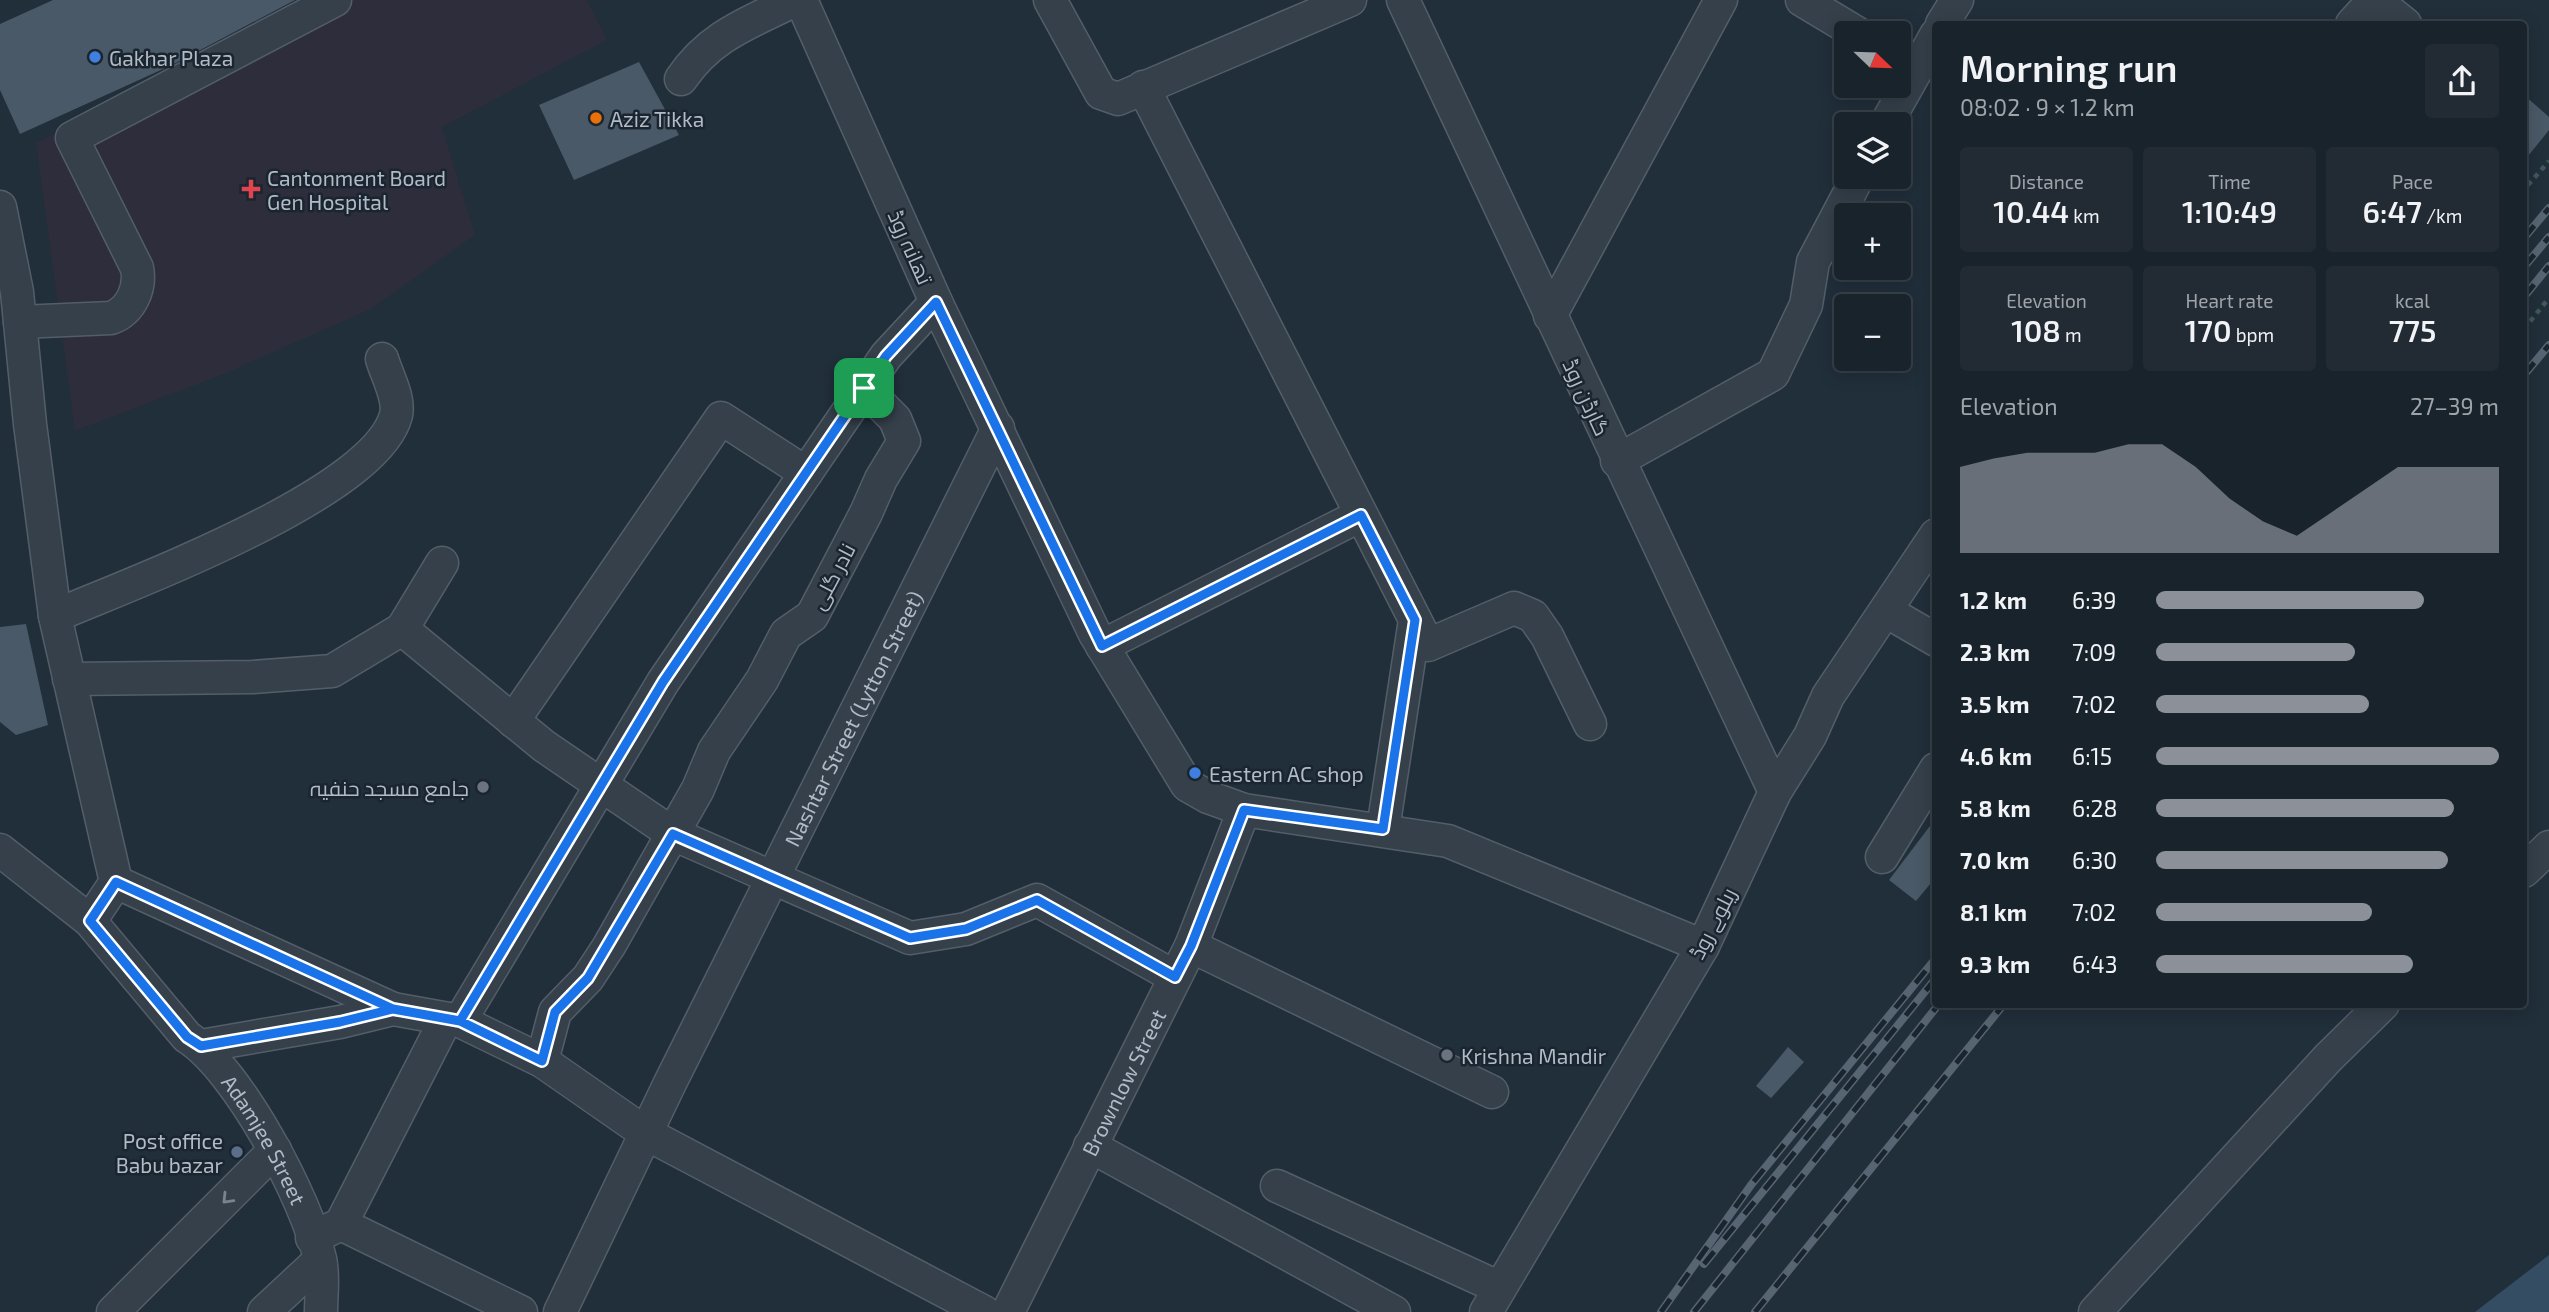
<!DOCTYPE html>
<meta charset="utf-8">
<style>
body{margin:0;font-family:"Exo 2",Cairo,sans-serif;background:#222b34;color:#f1f3f6;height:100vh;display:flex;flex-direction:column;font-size:26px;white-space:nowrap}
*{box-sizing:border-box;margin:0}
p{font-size:23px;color:#9fa4a9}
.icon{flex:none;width:38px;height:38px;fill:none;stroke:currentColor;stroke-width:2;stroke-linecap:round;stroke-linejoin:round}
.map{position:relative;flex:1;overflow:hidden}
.sheet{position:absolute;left:1932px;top:21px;width:595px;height:987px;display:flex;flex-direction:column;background:#19232c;border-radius:7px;box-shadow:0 4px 18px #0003,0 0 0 2px #374048}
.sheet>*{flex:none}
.needle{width:46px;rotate:113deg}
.tools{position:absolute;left:1834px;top:21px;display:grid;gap:14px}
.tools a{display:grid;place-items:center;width:77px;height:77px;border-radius:7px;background:#19232c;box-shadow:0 4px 18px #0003,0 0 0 2px #374048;font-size:35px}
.pin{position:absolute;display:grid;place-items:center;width:60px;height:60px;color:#fff;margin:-30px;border-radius:14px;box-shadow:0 4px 10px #0006}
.round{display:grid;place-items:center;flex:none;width:74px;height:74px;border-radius:7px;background:#222b34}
.overview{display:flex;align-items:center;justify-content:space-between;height:119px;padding:0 28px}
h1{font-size:38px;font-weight:600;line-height:52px}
.metrics{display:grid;grid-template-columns:repeat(3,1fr);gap:10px;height:119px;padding:7px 28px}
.metrics div{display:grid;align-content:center;border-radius:7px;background:#222b34;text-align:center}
.metrics b{font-size:30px;font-weight:600}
.metrics small{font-size:19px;font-weight:400}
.metrics p{font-size:19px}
.chart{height:196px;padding:14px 28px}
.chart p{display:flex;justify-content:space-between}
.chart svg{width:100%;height:126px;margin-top:7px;fill:#8c9099;opacity:.7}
ul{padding:0 28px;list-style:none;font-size:23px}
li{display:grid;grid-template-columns:112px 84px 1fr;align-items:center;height:52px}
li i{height:18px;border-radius:9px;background:#8c9099}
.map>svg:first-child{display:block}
.medical{fill:#2d2d3c}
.water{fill:#354d62}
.building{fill:#4a5967}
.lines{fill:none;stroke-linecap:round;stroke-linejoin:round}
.minor-casing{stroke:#535e69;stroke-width:35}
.path{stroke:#415858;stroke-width:4.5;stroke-dasharray:5 5;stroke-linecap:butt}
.minor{stroke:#35404b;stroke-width:32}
.rail-casing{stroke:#576572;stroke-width:8}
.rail{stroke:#1a252f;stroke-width:5;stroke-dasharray:16;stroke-linecap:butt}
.oneway{stroke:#79848f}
.route-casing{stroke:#fff;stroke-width:14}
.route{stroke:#1a73e8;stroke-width:9}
.shop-dot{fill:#3f7fe0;stroke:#1a252f;stroke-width:2.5}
.food-dot{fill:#e8710a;stroke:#1a252f;stroke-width:2.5}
.health-dot{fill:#e0444e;stroke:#1a252f;stroke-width:2.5}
.worship-dot{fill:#6b7280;stroke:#1a252f;stroke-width:2.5}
.service-dot{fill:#5c6f8a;stroke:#1a252f;stroke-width:2.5}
.labels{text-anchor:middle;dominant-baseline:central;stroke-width:5;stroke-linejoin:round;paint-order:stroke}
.poi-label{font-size:21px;fill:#b0bbc7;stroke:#1a252f;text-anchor:start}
.street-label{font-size:21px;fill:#b0bbc7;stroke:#1a252f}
</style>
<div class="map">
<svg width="2549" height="1312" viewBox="0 0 2549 1312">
<rect width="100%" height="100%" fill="#212f3b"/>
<path class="medical" d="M313 0H587L607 40 442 127 475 235 371 309 224 374 75 431 36 143Z"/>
<path class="water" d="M2549 1255V1312H2475Z"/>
<path class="building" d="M53 0H295L172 65 20 134 0 90V24Z
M639 62 679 135 574 180 539 105Z
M2524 95 2549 117V130L2524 161Z
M26 624 48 725 16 735 0 722V627Z
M1936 818V877L1916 901 1889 880Z
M1788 1047 1804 1062 1771 1098 1756 1086Z"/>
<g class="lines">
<defs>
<g id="minor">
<path d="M801 0 936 302 1095 634 1187 785 1208 797 1244 810 1448 841 1703 946"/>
<path d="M1050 0 1101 93 1118 99 1350 0"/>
<path d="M1403 0 1775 792"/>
<path d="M1802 0 1857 33"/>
<path d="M2375 0 2405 24"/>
<path d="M1942 24 1957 0"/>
<path d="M2352 24 2374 0"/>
<path d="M681 79C711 35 749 23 795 0"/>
<path d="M1143 87 1428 645 1514 608 1533 616 1547 636 1590 724"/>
<path d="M1886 124 1936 35"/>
<path d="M0 207 17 292 30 424 55 616 116 882 90 921"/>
<path d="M1550 316 1721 0"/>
<path d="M20 322 111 318C131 311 141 288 137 268L72 138 335 0"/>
<path d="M1617 461 1773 374 1806 305 1813 262 1858 177"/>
<path d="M55 616C129 584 376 494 396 415 400 398 387 376 382 359"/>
<path d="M1898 618 1936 640"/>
<path d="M402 629 544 746 673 834 910 938 966 929 1037 900 1175 977"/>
<path d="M1102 646 1361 515"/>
<path d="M69 679 253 677 332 671 402 629 442 563"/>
<path d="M513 721 721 418 806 473"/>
<path d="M1383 829 1415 620"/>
<path id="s1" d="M0 850 90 921 187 1037C238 1069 307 1200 320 1259 324 1275 321 1295 321 1312"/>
<path d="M1882 857 1936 769"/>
<path d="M2524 871 2549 847"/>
<path d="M116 882 393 1009"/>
<path d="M1191 946 1492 1092"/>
<path d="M460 1021 663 682 886 356 936 302"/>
<path d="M201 1046 340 1022 393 1009 460 1021 542 1061 647 1134 984 1312"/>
<path d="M542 1061 555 1012 588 978 609 946 698 789 714 751 762 680 786 634 812 616 866 513 881 479 904 441 895 419 864 388"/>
<path d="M1090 1146 1394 1312"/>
<path d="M1277 1186 1500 1288"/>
<path d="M341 1224 521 1312"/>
<path d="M312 1238 341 1224 446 1019"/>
<path d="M113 1312 275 1150"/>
<path d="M264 1312 320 1260"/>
<path id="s2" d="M560 1312 670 1083 998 428"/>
<path id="s3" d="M1008 1312 1191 946 1244 810"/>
<path d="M1486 1312 1703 946 1775 792 1810 736 1828 696 1936 535"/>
<path d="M2095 1312 2328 1058 2383 1004"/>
</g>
</defs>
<use href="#minor" class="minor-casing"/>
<path class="path" d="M2528 185 2549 161
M2524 329 2549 298"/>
<use href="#minor" class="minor"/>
<defs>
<path id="rail" d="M2524 238 2549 208
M2524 267 2549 237
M2524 297 2549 266
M2524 375 2549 345
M1704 1264 1936 978
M1661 1312 1751 1185 1936 958
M1694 1312 1939 1004
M1755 1312 2004 1004"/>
</defs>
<use href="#rail" class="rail-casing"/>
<use href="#rail" class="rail"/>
</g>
<defs><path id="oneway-chevron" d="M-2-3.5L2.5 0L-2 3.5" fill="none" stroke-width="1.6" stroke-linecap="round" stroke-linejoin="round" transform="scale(1.75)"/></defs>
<use class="oneway" href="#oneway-chevron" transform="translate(227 1199) rotate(134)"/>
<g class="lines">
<defs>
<path id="route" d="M864 388 663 682 460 1021 393 1009 116 882 90 921 187 1037 201 1046 340 1022 393 1009 460 1021 542 1061 555 1012 588 978 673 834 910 938 966 929 1037 900 1175 977 1191 946 1244 810 1383 829 1415 620 1361 515 1102 646 936 302 886 356 864 388"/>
</defs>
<use href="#route" class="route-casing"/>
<use href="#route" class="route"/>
</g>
<g class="shop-dot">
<circle cx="95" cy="57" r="7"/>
<circle cx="1195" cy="773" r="7"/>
</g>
<circle class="food-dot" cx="596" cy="118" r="7"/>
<path class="health-dot" d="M247.5 178.5h7v7h7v7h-7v7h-7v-7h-7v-7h7z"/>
<g class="worship-dot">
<circle cx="483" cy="787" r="7"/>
<circle cx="1447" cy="1055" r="7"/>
</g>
<circle class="service-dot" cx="237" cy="1152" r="7"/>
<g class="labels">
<g class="poi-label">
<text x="109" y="57">Gakhar Plaza</text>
<text x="610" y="118">Aziz Tikka</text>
<text x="267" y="177">Cantonment Board<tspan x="267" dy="24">Gen Hospital</tspan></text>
<text x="1209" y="773">Eastern AC shop</text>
<text x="469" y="787" text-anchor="end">جامع مسجد حنفیہ</text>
<text x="1461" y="1055">Krishna Mandir</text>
<text x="223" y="1140" text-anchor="end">Post office<tspan x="223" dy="24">Babu bazar</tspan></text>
</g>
<g class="street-label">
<text transform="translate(911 247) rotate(66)">تھانہ روڈ</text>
<text transform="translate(1587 397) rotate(65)">گارڈن روڈ</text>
<text transform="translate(832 576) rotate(-62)">نادر گلی</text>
<text stroke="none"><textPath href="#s2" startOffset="662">Nashtar Street (Lytton Street)</textPath></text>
<text transform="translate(1712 923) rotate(-63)">ریلوے روڈ</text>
<text stroke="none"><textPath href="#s3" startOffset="257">Brownlow Street</textPath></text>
<text stroke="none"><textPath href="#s1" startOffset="396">Adamjee Street</textPath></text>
</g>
</g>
</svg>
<div class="tools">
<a><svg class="needle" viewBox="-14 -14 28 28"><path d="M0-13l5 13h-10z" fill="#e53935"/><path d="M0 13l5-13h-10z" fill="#9fa4a9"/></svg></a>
<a><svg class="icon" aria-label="layers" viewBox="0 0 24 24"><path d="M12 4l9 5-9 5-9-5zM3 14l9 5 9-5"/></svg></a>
<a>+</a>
<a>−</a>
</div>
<div class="pin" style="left:864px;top:388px;background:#1e9e55"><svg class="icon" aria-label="arrive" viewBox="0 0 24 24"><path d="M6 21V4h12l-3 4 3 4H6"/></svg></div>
<section class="sheet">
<div class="overview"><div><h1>Morning run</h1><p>08:02 · 9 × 1.2 km</p></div><a class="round"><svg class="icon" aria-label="share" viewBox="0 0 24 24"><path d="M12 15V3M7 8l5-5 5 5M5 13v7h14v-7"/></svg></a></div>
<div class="metrics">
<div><p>Distance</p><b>10.44<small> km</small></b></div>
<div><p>Time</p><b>1:10:49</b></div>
<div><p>Pace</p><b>6:47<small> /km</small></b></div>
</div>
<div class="metrics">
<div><p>Elevation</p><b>108<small> m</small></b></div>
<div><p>Heart rate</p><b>170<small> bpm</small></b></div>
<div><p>kcal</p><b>775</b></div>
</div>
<div class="chart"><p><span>Elevation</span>27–39 m</p>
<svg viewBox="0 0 160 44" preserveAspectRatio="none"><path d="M0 44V14L10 11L20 9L30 9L40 9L50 6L60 6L70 14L80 25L90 33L100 38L110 30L120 22L130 14L140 14L150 14L160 14V44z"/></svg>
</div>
<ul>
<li><b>1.2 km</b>6:39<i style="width:78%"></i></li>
<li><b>2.3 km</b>7:09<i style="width:58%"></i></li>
<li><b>3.5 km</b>7:02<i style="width:62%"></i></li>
<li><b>4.6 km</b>6:15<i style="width:100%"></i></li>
<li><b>5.8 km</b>6:28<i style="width:87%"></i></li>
<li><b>7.0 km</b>6:30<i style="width:85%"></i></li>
<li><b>8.1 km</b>7:02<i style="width:63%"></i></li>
<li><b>9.3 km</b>6:43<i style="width:75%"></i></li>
</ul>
</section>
</div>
